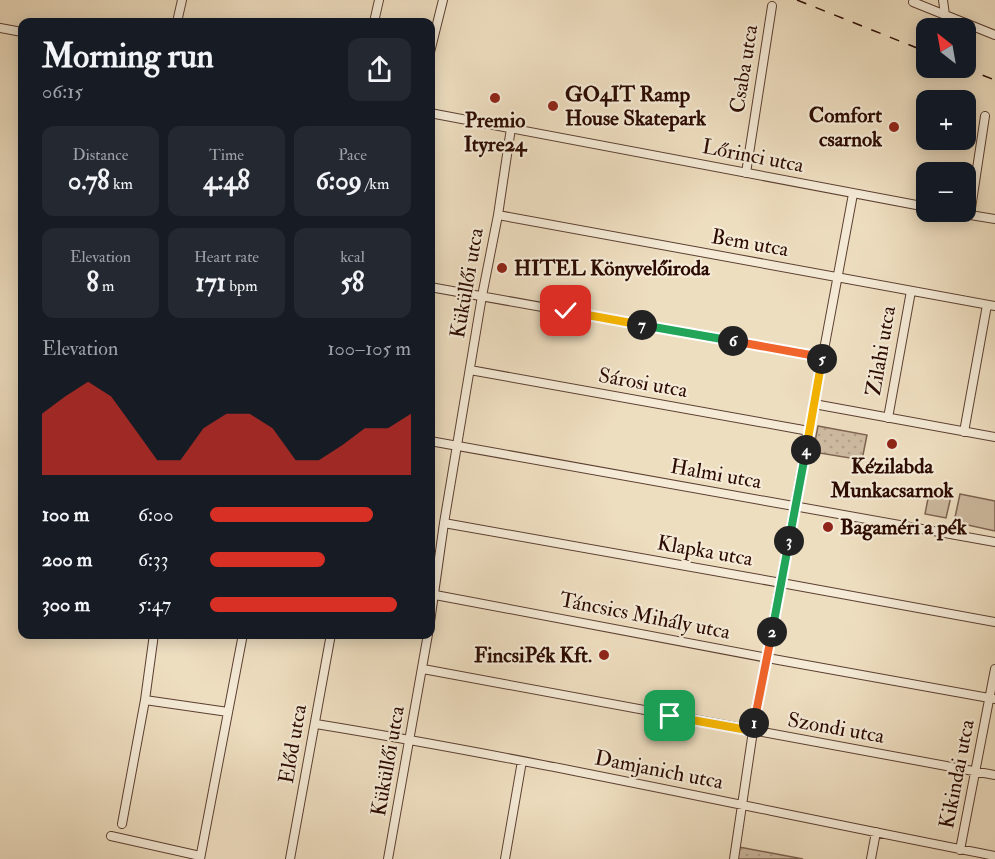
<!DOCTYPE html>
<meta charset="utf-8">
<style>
body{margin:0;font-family:"IM FELL Double Pica",serif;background:#242831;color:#f1f3f6;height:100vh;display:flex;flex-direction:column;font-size:22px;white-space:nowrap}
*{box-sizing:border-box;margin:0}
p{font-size:20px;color:#9ea1a6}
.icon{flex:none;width:33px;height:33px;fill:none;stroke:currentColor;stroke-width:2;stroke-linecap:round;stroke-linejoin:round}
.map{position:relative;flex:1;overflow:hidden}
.drawer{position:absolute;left:18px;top:18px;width:417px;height:621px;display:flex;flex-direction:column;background:#171b24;border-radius:12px;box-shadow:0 3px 15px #0003}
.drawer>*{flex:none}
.needle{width:39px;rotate:329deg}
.controls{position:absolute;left:916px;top:18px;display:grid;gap:12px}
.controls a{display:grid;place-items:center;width:60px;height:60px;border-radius:12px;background:#171b24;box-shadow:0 3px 15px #0003;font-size:30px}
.pin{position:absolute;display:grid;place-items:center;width:51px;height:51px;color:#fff;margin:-26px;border-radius:12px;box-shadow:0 3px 9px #0006}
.km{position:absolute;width:30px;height:30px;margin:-15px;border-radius:50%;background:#222;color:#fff;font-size:16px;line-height:30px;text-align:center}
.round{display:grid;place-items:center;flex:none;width:63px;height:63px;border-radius:12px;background:#242831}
.overview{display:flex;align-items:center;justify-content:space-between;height:102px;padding:0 24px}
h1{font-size:33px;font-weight:700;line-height:45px}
.metrics{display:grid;grid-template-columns:repeat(3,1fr);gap:9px;height:102px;padding:6px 24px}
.metrics div{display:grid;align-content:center;border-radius:12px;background:#242831;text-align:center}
.metrics b{font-size:26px;font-weight:700}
.metrics small{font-size:16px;font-weight:400}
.metrics p{font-size:16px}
.chart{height:168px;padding:12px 24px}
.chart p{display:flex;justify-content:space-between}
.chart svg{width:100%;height:108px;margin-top:6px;fill:#d93025;opacity:.7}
ul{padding:0 24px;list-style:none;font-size:20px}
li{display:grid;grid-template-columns:96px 72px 1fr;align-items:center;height:45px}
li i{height:15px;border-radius:8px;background:#d93025}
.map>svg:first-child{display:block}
.park{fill:url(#park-dots);stroke:#7c6250;stroke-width:1.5}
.pitch{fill:#cdbaa0;stroke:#7c6250;stroke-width:1.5}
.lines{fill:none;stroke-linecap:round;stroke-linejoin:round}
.street-casing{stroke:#5c3f31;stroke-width:10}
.street{stroke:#f4ead6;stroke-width:8}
.rail{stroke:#2b0a01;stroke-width:1.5;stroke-dasharray:10 10;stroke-linecap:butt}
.split-1-casing{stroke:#fff;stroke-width:12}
.split-2-casing{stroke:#fff;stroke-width:12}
.split-3-casing{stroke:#fff;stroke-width:12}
.split-4-casing{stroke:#fff;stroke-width:12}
.split-5-casing{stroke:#fff;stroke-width:12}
.split-6-casing{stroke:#fff;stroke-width:12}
.split-7-casing{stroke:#fff;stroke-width:12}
.split-8-casing{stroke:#fff;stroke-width:12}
.split-1{stroke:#f5b400;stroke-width:8}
.split-2{stroke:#f0652b;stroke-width:8}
.split-3{stroke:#22a559;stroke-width:8}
.split-4{stroke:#22a559;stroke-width:8}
.split-5{stroke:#f5b400;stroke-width:8}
.split-6{stroke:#f0652b;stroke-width:8}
.split-7{stroke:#22a559;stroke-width:8}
.split-8{stroke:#f5b400;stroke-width:8}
.poi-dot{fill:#8f2418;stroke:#f4ead6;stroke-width:2}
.labels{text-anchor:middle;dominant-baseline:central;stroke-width:4.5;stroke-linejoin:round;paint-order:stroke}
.street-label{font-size:21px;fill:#2b0a01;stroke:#f4ead6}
.poi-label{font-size:21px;font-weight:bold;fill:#2b0a01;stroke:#f4ead6;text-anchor:start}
</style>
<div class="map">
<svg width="995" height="859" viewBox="0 0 995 859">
<defs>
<pattern id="park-dots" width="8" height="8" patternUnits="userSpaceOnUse" patternTransform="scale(1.5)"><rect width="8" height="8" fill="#cdbaa0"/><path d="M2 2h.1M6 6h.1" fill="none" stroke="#b09f88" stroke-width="1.8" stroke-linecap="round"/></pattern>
</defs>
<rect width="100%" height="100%" fill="#eedec0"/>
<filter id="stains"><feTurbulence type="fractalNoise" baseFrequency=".00333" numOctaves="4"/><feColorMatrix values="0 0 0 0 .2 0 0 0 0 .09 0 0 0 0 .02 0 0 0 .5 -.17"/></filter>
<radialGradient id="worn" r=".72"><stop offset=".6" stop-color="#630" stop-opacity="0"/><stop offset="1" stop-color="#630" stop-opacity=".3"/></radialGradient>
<path class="park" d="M818 426 867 435 862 460 813 452Z
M739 847 803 859H737Z"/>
<path class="pitch" d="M930 488 952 492 946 518 925 514Z
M960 494 995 501V531L954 522Z"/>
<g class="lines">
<defs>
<path id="street" d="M943 0 945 15
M913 2 995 35
M177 22 182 0
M374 22 379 0
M0 28 22 32
M430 52 443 0
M430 113 927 207
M746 173 772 6
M952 212 995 219
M498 215 995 306
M970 215 985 116
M430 287 816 356 823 358
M470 370 809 431
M814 404 995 437
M888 418 911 291
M964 432 987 305
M430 441 995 542
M444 523 787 584 995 622
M430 594 773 659 995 699
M430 622 444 523 482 296 498 215 511 128
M423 669 995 775
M145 700 154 634
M316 724C543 761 769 812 995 856
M122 824 145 700 228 712
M111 836 200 856
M960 850 995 669
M200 859 243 634
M290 859 331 634
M388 859 428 634
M505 859 522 761
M734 859 753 731 853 194
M871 859 876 832"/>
</defs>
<use href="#street" class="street-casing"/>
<use href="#street" class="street"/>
<path class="rail" d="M797 0 927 52
M964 68 995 80"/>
</g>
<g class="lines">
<defs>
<path id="split-1" d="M670 716 753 731 754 723"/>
<path id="split-2" d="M754 723 772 632"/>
<path id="split-3" d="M772 632 789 541"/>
<path id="split-4" d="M789 541 806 450"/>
<path id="split-5" d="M806 450 822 359"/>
<path id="split-6" d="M733 341 816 356 823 358 822 359"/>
<path id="split-7" d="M642 325 733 341"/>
<path id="split-8" d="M566 311 642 325"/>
</defs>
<use href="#split-1" class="split-1-casing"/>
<use href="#split-2" class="split-2-casing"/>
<use href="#split-3" class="split-3-casing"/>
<use href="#split-4" class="split-4-casing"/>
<use href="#split-5" class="split-5-casing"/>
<use href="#split-6" class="split-6-casing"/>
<use href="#split-7" class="split-7-casing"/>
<use href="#split-8" class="split-8-casing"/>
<use href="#split-1" class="split-1"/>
<use href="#split-2" class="split-2"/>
<use href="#split-3" class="split-3"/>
<use href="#split-4" class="split-4"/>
<use href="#split-5" class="split-5"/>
<use href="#split-6" class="split-6"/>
<use href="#split-7" class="split-7"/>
<use href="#split-8" class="split-8"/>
</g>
<g class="poi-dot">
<circle cx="495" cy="98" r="6"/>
<circle cx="553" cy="106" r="6"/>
<circle cx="894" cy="127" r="6"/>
<circle cx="502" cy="268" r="6"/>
<circle cx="892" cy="444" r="6"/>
<circle cx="828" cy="527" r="6"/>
<circle cx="604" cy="655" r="6"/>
</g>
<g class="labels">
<g class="street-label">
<text transform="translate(744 69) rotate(-81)">Csaba utca</text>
<text transform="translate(753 156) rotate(11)">Lőrinci utca</text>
<text transform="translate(750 243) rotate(10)">Bem utca</text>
<text transform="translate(467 283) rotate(-80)">Küküllői utca</text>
<text transform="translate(881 351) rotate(-80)">Zilahi utca</text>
<text transform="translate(643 383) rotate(10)">Sárosi utca</text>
<text transform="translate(716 474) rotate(10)">Halmi utca</text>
<text transform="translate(705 551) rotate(10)">Klapka utca</text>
<text transform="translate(645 616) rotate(11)">Táncsics Mihály utca</text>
<text transform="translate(836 728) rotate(10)">Szondi utca</text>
<text transform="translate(293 744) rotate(-80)">Előd utca</text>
<text transform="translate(388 761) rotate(-80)">Küküllői utca</text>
<text transform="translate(659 770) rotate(11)">Damjanich utca</text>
<text transform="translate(957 774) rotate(-79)">Kikindai utca</text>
</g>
<g class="poi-label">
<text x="565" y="94">GO4IT Ramp<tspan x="565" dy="24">House Skatepark</tspan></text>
<text x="882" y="115" text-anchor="end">Comfort<tspan x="882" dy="24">csarnok</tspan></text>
<text x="495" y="120" text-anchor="middle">Premio<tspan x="495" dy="24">Ityre24</tspan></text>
<text x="514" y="268">HITEL Könyvelőiroda</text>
<text x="892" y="466" text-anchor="middle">Kézilabda<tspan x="892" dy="24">Munkacsarnok</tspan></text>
<text x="840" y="527">Bagaméri a pék</text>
<text x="592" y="655" text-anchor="end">FincsiPék Kft.</text>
</g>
</g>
<rect width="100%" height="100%" filter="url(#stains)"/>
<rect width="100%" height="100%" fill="url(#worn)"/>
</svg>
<div class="controls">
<a><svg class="needle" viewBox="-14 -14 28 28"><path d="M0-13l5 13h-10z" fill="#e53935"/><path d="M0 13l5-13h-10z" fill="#9ea1a6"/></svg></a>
<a>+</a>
<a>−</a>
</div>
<div class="pin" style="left:670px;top:716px;background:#1e9e55"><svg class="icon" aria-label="arrive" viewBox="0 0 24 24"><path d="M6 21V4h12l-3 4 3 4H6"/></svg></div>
<div class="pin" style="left:566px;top:311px;background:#d93025"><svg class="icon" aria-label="check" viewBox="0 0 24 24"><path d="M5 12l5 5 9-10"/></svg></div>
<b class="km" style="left:754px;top:723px">1</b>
<b class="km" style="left:772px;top:632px">2</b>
<b class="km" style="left:789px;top:541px">3</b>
<b class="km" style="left:806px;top:450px">4</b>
<b class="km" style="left:822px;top:359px">5</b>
<b class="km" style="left:733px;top:341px">6</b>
<b class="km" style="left:642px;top:325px">7</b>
<section class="drawer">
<div class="overview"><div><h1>Morning run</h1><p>06:15</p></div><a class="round"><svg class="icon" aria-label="share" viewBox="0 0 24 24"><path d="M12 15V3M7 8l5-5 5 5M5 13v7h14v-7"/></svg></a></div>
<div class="metrics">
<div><p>Distance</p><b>0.78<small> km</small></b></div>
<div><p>Time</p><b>4:48</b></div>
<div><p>Pace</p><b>6:09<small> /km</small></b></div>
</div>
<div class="metrics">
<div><p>Elevation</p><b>8<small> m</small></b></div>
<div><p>Heart rate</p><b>171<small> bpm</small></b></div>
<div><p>kcal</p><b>58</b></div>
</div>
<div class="chart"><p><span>Elevation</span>100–105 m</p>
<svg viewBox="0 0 160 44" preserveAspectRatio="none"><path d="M0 44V19L10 12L20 6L30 12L40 25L50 38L60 38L70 25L80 19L90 19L100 25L110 38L120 38L130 32L140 25L150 25L160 19V44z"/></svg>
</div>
<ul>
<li><b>100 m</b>6:00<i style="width:81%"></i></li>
<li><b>200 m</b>6:33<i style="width:57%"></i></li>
<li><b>300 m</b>5:47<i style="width:93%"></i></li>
</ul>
</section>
</div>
